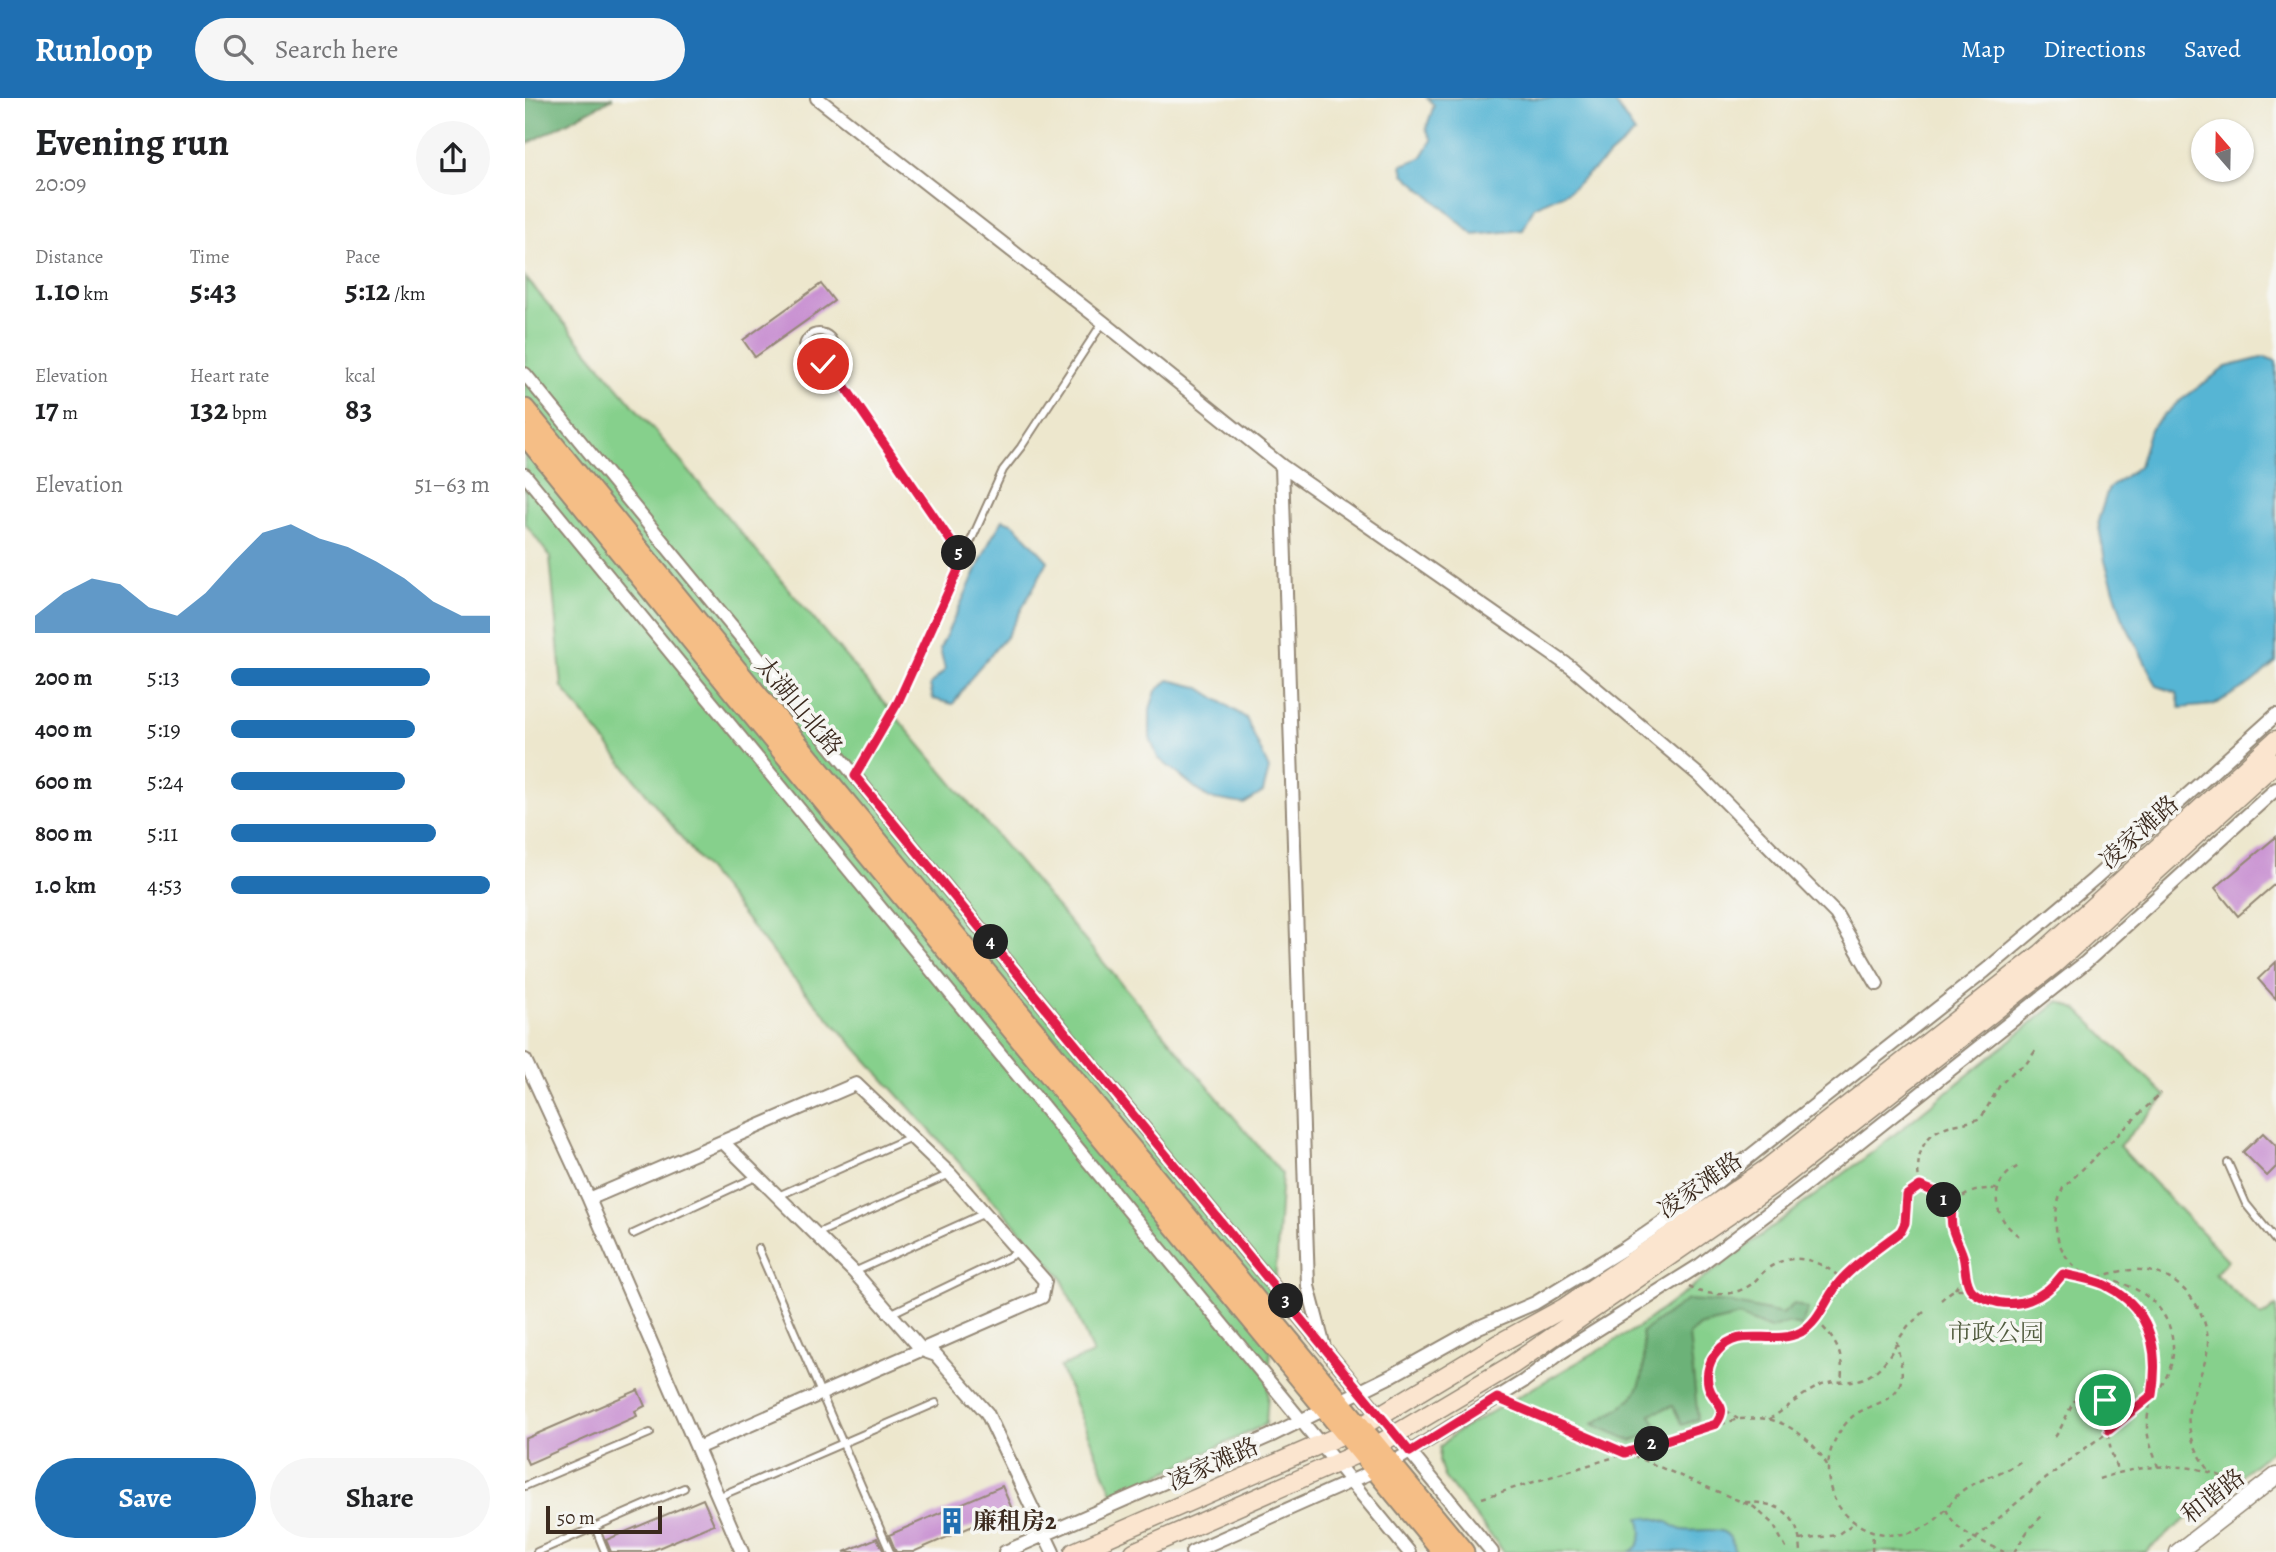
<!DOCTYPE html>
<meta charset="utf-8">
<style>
body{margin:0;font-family:Alegreya,"Noto Serif SC",serif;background:#f6f6f6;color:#202124;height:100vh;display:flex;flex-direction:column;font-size:26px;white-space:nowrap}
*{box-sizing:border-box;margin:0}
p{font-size:23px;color:#757577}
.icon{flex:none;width:38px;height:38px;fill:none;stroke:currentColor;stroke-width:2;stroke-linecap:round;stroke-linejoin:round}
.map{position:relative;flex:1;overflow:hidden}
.side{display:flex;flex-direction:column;background:#fff;width:525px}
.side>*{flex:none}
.needle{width:46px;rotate:340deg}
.buttons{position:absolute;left:1666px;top:21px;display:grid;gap:14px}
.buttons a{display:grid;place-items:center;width:63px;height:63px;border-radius:50%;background:#fff;box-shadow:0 2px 5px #0004;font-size:35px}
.scale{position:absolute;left:21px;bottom:18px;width:116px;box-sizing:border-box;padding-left:7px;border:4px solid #3b2a1e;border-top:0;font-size:19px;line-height:24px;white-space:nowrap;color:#3b2a1e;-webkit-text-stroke:5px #f6f6f2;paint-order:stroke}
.pin{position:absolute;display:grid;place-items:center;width:60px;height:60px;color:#fff;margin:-30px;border:4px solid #fff;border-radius:50%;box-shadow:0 2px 7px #0007}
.km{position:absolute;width:35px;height:35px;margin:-18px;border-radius:50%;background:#222;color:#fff;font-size:19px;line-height:35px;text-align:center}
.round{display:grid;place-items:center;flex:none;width:74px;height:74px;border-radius:37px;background:#f6f6f6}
.summary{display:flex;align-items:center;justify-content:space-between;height:119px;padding:0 35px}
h1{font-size:38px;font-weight:700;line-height:52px}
.stats{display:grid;grid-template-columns:repeat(3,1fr);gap:10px;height:119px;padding:7px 35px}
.stats div{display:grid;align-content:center}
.stats b{font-size:30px;font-weight:700}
.stats small{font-size:19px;font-weight:400}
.stats p{font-size:19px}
.chart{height:196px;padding:14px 35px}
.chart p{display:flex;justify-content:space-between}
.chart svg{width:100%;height:126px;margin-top:7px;fill:#1f6fb2;opacity:.7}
.button{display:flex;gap:14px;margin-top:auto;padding:14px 35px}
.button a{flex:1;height:80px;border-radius:42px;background:#1f6fb2;color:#fff;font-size:28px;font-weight:700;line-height:80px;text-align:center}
.button a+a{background:#f6f6f6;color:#202124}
ul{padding:0 35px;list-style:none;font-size:23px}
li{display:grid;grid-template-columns:112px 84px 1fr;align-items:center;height:52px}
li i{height:18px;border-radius:9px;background:#1f6fb2}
header{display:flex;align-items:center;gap:42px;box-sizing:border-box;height:98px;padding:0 35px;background:#1f6fb2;color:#fff}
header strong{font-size:33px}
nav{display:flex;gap:38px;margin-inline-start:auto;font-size:24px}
.search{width:490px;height:63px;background:#f6f6f6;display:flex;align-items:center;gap:18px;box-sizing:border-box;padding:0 24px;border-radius:38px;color:#757577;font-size:26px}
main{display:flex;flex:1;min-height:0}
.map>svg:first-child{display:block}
.green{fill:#86d08c;stroke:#607d55;stroke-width:2}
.forest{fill:#6cb278;stroke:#546e4b;stroke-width:2}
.water{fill:#56b5d4;stroke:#487079;stroke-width:2}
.building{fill:#c992d2}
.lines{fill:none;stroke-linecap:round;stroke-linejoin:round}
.service-casing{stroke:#948876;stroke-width:10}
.minor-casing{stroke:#948876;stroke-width:16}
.tertiary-casing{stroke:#948876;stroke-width:19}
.secondary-casing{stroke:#948876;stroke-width:21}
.primary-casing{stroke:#948876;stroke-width:23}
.path{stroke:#948876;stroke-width:2.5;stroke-dasharray:5 5;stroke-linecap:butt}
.service{stroke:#fff;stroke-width:6}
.minor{stroke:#fff;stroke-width:12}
.tertiary{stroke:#fff;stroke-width:16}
.secondary{stroke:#fbe5cf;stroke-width:18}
.primary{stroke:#f5be86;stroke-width:19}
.route-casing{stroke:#fff;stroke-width:14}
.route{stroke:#e11d48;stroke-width:9}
.labels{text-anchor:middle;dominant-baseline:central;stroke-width:7;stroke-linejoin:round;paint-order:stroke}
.street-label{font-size:24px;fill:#3b2a1e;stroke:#f6f6f2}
.park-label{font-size:24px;fill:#525c3f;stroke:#f6f6f2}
.poi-label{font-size:24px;font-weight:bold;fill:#3b2a1e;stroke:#f6f6f2;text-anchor:start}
</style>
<header>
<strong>Runloop</strong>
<div class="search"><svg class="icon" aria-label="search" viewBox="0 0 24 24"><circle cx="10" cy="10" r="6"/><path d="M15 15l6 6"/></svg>Search here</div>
<nav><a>Map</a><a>Directions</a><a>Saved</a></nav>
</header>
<main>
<section class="side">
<div class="summary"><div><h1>Evening run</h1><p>20:09</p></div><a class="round"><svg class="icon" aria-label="share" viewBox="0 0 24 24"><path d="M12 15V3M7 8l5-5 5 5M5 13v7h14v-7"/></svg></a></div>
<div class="stats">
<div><p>Distance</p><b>1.10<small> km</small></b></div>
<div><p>Time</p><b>5:43</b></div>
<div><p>Pace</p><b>5:12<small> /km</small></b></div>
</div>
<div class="stats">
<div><p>Elevation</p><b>17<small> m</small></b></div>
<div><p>Heart rate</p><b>132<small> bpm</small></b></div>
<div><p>kcal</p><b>83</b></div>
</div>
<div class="chart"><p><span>Elevation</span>51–63 m</p>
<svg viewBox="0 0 160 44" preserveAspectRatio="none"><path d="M0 44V38L10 30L20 25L30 27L40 35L50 38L60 30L70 19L80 9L90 6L100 11L110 14L120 19L130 25L140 33L150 38L160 38V44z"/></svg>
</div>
<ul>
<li><b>200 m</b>5:13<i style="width:77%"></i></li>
<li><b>400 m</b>5:19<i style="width:71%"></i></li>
<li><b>600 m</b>5:24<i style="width:67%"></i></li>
<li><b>800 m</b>5:11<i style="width:79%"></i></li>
<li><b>1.0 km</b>4:53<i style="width:100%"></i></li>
</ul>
<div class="button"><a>Save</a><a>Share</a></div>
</section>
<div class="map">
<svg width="1751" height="1454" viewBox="0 0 1751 1454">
<rect width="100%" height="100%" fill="#f6f6f2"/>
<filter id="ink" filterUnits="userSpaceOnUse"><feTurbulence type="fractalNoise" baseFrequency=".0143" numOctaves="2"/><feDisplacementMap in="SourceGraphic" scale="14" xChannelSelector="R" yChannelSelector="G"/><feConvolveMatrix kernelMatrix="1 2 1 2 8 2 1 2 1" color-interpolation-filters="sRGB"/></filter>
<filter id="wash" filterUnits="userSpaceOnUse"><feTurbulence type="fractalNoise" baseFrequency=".00686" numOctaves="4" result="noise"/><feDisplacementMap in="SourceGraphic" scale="28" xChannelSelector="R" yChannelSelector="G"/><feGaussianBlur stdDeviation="1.57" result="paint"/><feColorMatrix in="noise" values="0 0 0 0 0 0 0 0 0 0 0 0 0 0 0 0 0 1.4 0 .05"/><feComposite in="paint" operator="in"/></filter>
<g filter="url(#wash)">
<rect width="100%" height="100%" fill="#ede7cd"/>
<path class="green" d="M0 179 757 1076 741 1326 589 1399 535 1269 568 1256 536 1178 267 879 37 589 25 459 0 425Z
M1534 903 1553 912 1641 998 1594 1048 1703 1162 1690 1176 1737 1219 1751 1208V1349L1620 1454H979L919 1379 914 1363 915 1349 930 1335 1112 1230 1349 1053Z"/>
<path class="forest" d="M0 0H88L0 47Z
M1162 1202 1206 1205 1257 1216 1269 1206 1283 1211 1276 1228 1262 1225 1245 1231 1214 1218 1174 1228 1164 1237 1173 1321 1157 1327 1148 1308 1125 1316 1135 1332 1107 1343 1067 1326C1114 1302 1124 1289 1117 1234Z"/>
<path class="water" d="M902 0H1087L1110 35 1044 93 1009 109 998 132 949 137 879 76 877 67 896 60 907 42 901 31 909 7Z
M1740 259 1751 263V564L1726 585 1689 607 1655 610 1652 595 1632 588 1598 521 1580 463 1573 423 1583 391 1614 368 1625 331 1652 305 1701 269Z
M478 422 489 426 523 463 482 538 451 573 428 606 408 601 405 587 420 572 415 550 466 441Z
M644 582 673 589 721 620 744 671 738 694 719 706 683 700 633 660 625 640V611L631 593Z
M1122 1419C1128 1420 1134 1421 1139 1423 1145 1424 1149 1429 1154 1431 1173 1438 1207 1419 1209 1454H1105C1118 1447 1119 1433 1114 1420Z"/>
<g id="blocks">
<path class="building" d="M296 186 309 203 230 259 218 242Z
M1751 739V785L1713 818 1690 790Z
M1751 864V901L1733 881Z
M1738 1035 1751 1048V1069L1742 1078 1718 1054Z
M113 1292 120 1308 110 1313 112 1318 3 1366 0 1359V1341Z
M477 1388 487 1411 388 1454H371L364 1437Z
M178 1401 189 1426 124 1454H86L81 1442Z
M352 1440 359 1454H319Z"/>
</g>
</g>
<g filter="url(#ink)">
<use href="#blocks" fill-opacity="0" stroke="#948876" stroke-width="2"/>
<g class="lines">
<defs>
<path id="service" d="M278 250a16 16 0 1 1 32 0a16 16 0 1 1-32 0Z
M303 264 438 461
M330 678 373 604 478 372 496 349 578 224
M1703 1065 1721 1106 1751 1143
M253 1098 386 1039
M108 1136 233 1078
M291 1136 425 1076
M233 1150 365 1454
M329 1174 460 1115
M365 1216 494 1154
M0 1388 125 1335
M193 1399 411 1305
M70 1429 80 1454
M12 1454 159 1390"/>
<path id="minor" d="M292 0 578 224 757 368 1047 570 1175 678 1311 816 1352 886
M0 276 967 1454
M757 368 783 1188 798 1245
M0 377 884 1454
M0 962 64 1101 217 1454
M198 1044 329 1174 397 1252 411 1257 462 1315 528 1454
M64 1101 331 986 425 1076 520 1183 517 1199 172 1350
M480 1454 745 1338 866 1278 954 1229 1010 1205 1100 1150 1163 1107 1460 873 1569 781 1751 617
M667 1454 867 1365 999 1283 1037 1254 1175 1167 1284 1084 1561 864 1751 691"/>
<path id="tertiary" d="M1653 1454 1751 1378"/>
<path id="secondary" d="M549 1454 837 1328 973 1246 1039 1210 1240 1072 1517 855 1751 642
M609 1454 852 1347 871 1336 987 1267 1250 1085 1528 867 1751 664"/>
<path id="primary" d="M0 311 222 584 939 1454
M0 337 209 595 918 1454"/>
</defs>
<use href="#service" class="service-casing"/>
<use href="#minor" class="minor-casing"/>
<use href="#tertiary" class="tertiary-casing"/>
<use href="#secondary" class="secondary-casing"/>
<use href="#primary" class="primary-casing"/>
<path class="path" d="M1395 1088C1389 1060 1397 1033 1428 1027 1438 1025 1446 1024 1456 1020L1475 987 1489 973 1501 966 1513 949
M1494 1138C1466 1119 1462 1082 1496 1067
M1573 1179C1587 1175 1601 1171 1616 1172 1653 1175 1681 1207 1683 1244 1683 1273 1660 1297 1664 1327 1666 1345 1676 1361 1686 1375
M1164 1189C1180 1198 1205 1199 1222 1189 1230 1185 1235 1176 1242 1171 1268 1152 1295 1162 1317 1181
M1430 1191 1440 1177
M1445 1191C1441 1179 1442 1170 1439 1159 1436 1149 1428 1140 1426 1129 1421 1100 1449 1089 1472 1091
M1416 1202C1421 1198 1427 1191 1434 1191 1444 1190 1451 1196 1460 1200 1490 1213 1519 1201 1538 1176 1552 1179 1567 1181 1580 1187 1616 1205 1633 1240 1630 1280 1629 1296 1622 1312 1622 1328 1622 1342 1629 1356 1633 1369
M1399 1214 1383 1228 1372 1244C1373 1258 1380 1271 1375 1286 1368 1305 1342 1307 1328 1318 1319 1326 1311 1338 1307 1349 1300 1368 1302 1393 1315 1410 1337 1439 1380 1446 1409 1423 1422 1413 1429 1396 1443 1389 1460 1379 1479 1375 1496 1363
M1291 1222C1310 1240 1320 1257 1316 1283
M988 1307 1229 1409 1248 1426 1263 1454
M1213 1321C1198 1311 1184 1298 1183 1280 1182 1271 1186 1262 1191 1255 1215 1223 1249 1253 1279 1231 1298 1218 1302 1196 1318 1180 1335 1162 1357 1148 1376 1133L1380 1125 1382 1097C1401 1079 1415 1096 1427 1112
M1244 1321C1262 1311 1276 1296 1295 1288 1305 1283 1316 1284 1327 1283 1349 1281 1362 1263 1371 1246
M1191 1326 1197 1314 1196 1307
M1530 1339C1540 1326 1545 1303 1557 1295 1589 1293 1582 1319 1584 1341 1585 1352 1589 1363 1593 1374
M1574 1381C1605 1370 1640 1365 1672 1371 1684 1373 1697 1379 1709 1382
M957 1400 1213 1321C1224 1321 1237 1319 1247 1322 1269 1328 1291 1346 1302 1367
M1220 1404C1257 1405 1273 1415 1276 1454
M1421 1411C1432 1437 1456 1442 1479 1454
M1275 1442 1312 1437 1329 1425
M1347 1454 1348 1435
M1436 1454C1474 1419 1513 1386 1554 1355 1581 1334 1616 1316 1636 1288 1644 1276 1649 1262 1648 1248 1647 1218 1626 1195 1598 1186 1587 1182 1573 1182 1562 1177 1529 1159 1524 1121 1538 1090L1636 995
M1489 1454 1504 1431 1520 1415"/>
<use href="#service" class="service"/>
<use href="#minor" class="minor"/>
<use href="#tertiary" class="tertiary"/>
<use href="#secondary" class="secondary"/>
<use href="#primary" class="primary"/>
</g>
</g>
<g class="lines" filter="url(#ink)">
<defs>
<path id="route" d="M298 266 303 264 438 461 373 604 330 678 885 1354 972 1300 1100 1355 1191 1326C1203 1309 1193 1307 1186 1294 1179 1281 1183 1264 1192 1254 1214 1226 1247 1249 1276 1234 1297 1222 1301 1197 1318 1180 1335 1162 1357 1148 1376 1133L1380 1125 1382 1097 1395 1088 1413 1095 1427 1112C1424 1134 1432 1139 1438 1158 1441 1169 1439 1179 1445 1190 1448 1195 1456 1199 1462 1201 1492 1213 1520 1200 1538 1176 1552 1179 1567 1181 1580 1187 1625 1209 1635 1250 1627 1297L1584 1332 1583 1311 1580 1302"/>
</defs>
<use href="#route" class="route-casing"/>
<use href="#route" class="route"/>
</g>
<defs>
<symbol id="building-bare" viewBox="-9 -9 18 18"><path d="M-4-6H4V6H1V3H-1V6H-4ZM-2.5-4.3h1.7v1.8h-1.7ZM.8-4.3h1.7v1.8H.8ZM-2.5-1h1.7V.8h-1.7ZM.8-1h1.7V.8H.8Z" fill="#1f6fb2" stroke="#f6f6f2" stroke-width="2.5" paint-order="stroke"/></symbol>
</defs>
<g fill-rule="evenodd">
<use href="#building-bare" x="408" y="1404" width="38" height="38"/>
</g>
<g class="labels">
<g class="street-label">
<text transform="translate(274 608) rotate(50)">太湖山北路</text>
<text transform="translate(1614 734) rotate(-42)">凌家滩路</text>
<text transform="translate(1175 1087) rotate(-35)">凌家滩路</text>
<text transform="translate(688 1366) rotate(-24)">凌家滩路</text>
<text transform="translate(1688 1398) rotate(-38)">和谐路</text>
</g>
<g class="park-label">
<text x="1471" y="1235">市政公园</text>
</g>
<g class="poi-label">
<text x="448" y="1423">廉租房2</text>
</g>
</g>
</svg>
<div class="buttons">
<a><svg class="needle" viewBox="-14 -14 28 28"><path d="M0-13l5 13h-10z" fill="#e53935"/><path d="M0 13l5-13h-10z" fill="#757577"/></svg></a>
</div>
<div class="scale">50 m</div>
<div class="pin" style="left:1580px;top:1302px;background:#1e9e55"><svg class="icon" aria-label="arrive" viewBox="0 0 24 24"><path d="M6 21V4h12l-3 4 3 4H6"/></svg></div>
<div class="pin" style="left:298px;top:266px;background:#d93025"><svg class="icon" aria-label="check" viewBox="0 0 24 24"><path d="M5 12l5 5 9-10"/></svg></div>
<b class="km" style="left:1419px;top:1102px">1</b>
<b class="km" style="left:1127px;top:1346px">2</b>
<b class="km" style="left:761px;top:1203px">3</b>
<b class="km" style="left:466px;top:844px">4</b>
<b class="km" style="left:434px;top:455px">5</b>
</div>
</main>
